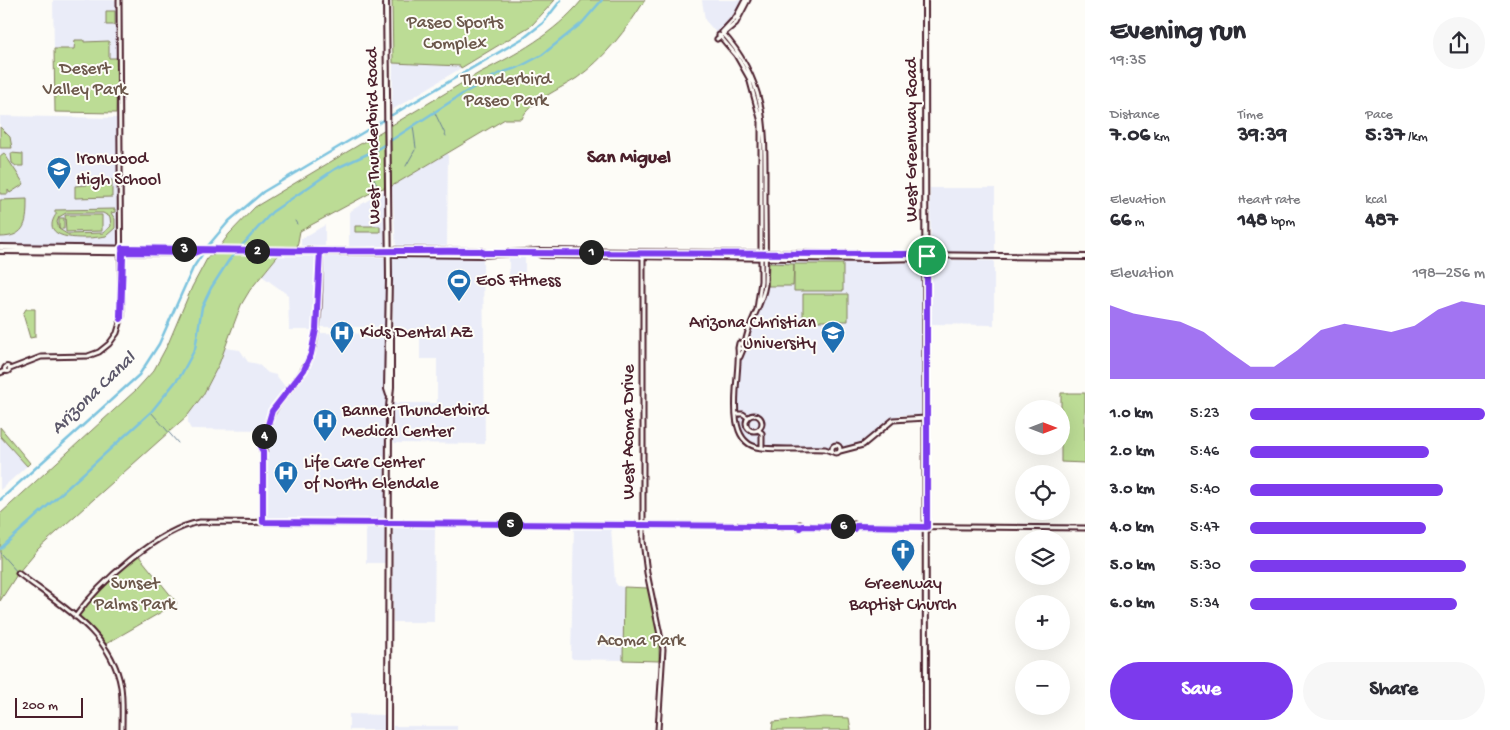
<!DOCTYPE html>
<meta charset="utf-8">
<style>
body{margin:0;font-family:"Gochi Hand",sans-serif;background:#f7f7f7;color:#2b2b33;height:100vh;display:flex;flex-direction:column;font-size:19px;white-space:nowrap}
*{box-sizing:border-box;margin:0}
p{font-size:16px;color:#7c7c81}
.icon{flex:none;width:28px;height:28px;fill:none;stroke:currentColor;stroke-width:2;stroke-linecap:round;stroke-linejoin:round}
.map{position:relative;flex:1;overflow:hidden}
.side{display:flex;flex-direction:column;background:#fff;width:425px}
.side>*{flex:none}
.needle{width:32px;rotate:90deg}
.buttons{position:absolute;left:1015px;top:400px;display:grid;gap:10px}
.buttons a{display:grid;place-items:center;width:55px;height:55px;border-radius:50%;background:#fff;box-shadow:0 5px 20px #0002;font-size:25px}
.scale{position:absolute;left:15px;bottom:12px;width:68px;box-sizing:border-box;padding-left:5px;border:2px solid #4a1f2b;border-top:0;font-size:14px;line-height:18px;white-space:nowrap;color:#4a1f2b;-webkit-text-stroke:4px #fdfcf7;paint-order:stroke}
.pin{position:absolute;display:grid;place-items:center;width:42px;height:42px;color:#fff;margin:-21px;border:2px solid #fff;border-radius:50%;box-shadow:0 1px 5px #0007}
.km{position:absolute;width:25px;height:25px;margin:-12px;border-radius:50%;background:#222;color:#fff;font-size:14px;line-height:25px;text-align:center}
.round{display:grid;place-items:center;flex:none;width:52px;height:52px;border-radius:26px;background:#f7f7f7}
.summary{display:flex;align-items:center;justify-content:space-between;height:85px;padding:0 25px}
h1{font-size:28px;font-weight:700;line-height:38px}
.metrics{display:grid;grid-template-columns:repeat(3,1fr);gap:8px;height:85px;padding:5px 25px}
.metrics div{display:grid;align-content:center}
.metrics b{font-size:21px;font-weight:700}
.metrics small{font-size:14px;font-weight:400}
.metrics p{font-size:14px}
.chart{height:140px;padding:10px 25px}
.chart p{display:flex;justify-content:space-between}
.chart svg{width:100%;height:90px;margin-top:5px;fill:#7c3aed;opacity:.7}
.primary-button{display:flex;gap:10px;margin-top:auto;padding:10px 25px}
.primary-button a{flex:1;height:58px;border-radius:30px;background:#7c3aed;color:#fff;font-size:20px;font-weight:700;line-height:58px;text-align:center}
.primary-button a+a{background:#f7f7f7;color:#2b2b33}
ul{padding:0 25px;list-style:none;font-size:16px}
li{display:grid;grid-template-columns:80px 60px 1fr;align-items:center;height:38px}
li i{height:12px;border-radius:6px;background:#7c3aed}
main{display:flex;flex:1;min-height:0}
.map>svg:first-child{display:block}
.built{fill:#eaecf8}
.green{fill:#bcdc95;stroke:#837e60;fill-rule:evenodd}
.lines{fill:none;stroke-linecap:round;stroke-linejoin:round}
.stream{stroke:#698196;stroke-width:1}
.canal{stroke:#7dc3de;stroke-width:2.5}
.tertiary-casing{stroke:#4a1f2b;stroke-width:7}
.secondary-casing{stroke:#4a1f2b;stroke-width:8}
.tertiary{stroke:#fdfcf7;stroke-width:3}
.secondary{stroke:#fdfcf7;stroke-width:4}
.route-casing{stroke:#fff;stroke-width:10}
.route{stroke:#7c3aed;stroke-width:6}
.labels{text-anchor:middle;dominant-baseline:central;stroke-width:4;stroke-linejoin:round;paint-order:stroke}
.park-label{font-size:18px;fill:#6c584b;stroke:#fdfcf7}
.street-label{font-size:18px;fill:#4a1f2b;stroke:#fdfcf7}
.poi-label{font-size:18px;fill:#4a1f2b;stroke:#fdfcf7;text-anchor:start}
.neighbourhood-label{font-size:19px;font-weight:bold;fill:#4a1f2b;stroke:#fdfcf7}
.water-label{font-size:19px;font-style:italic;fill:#5c586a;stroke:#fdfcf7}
</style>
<main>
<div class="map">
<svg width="1085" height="730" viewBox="0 0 1085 730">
<rect width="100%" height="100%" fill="#fdfcf7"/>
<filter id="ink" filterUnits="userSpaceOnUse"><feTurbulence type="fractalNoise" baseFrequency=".02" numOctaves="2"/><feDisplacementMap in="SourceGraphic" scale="10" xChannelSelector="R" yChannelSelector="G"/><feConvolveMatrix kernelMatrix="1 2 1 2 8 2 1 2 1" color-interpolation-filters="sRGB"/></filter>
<g filter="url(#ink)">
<path class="built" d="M53 0H116L117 58H109V42H85L75 49H54Z
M702 0H744L718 35 705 20Z
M393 63 460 66 461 68 392 110Z
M0 116 118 118V246L0 245Z
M448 153 447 246 396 248 392 186Z
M930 188H995V254L931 252Z
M383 191H386L385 246 349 248V212Z
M325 225V248H301V239Z
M279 255 317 256 314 330H289L288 295 262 276Z
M323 256 386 257V327H319Z
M396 256 483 258 485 444 395 443 393 441V403H437V359H420V334H393V259Z
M509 257H525V277H509Z
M781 259 923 263V415H901L890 418 867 440 851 447 837 445 827 447 759 446 743 438 738 423 740 362 748 336 763 301 767 262Z
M958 260 994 261V325L931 324 932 263 935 261Z
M318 333 386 334V517L384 520 264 518 265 444 270 423 283 399 308 366Z
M225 348 240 350 248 362 258 364 268 373 276 375 286 388 273 405 262 430 191 429 188 424V415L203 395Z
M0 436 27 466 0 490Z
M366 526H385L386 563H366Z
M435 526 434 622H393V528L395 527Z
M574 526 611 528 615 582 618 586 624 587 623 660 573 659 571 657Z
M349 714 385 715 386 730H349Z
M393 726H457V730H393Z"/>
<path class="green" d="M392 0H555L532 25 461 68 460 66 393 63Z
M582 0H645C627 29 604 59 577 78 562 88 527 103 522 119H505L392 186 376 190 300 231 297 247H285L250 290 241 305 219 364 203 395 188 415 38 549 18 573 0 601V514L136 390 154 370 168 344 192 287 209 255H214L229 234 255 207 479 73C517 54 554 34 582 0Z
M106 11H115V25H106Z
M75 40H84V42L109 41V58H117L116 113 55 112 54 49H74Z
M0 127 10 137 12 148H0Z
M4 153 24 184 10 193 8 190V194H0V156Z
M11 153 23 154V166H16L12 163Z
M112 180V197L75 198V186L87 185V181Z
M27 199C27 221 27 237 0 237V200Z
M115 209V212L111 213 115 219V228L106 236C92 239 35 243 57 213H55V210ZM66 213H103L110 217 111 226 103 233 67 234 59 229H64V218H59V229L57 222 59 217Z
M65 215H102V231L66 232Z
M355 226H380V232H355Z
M769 263 794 264 793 286H768Z
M794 264H843V291H794Z
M803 294H848V321H803Z
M26 309H35V337L30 338 23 314Z
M1061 393H1085V463L1061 462Z
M0 427 30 463 27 466 0 436Z
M138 555 177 603 104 645 75 617 108 581Z
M624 587 648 588 659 638V661L623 660Z
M824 717 849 718 851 730H772L773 722Z"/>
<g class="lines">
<path class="stream" d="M434 111 446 136
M413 126 416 148
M406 166 415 150
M374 179 378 188
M380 191 381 193
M295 221 297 224
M151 412 178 443
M0 553 18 573"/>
<path class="canal" d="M392 115 525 37 543 23 561 0
M0 500 139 375 159 344 193 268 207 247 229 221 263 192 384 120
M0 549 151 412 181 375 195 349 202 307 211 288 229 260 272 212 335 169 376 150 464 93 498 74 519 67 542 55 582 23 602 0"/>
<defs>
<path id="tertiary" d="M119 0 121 319
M722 32C768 83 765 129 765 193 765 224 766 255 765 285 762 307 747 323 745 345
M722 32 736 17 745 0
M719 35 736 55 749 78 761 122V281L757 309
M717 39 736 23 748 0
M643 256V541L647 573 663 649 658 730
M738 348C741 373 722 438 756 447 773 451 805 448 825 449L833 452
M740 357 745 345 739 343 738 348 743 349
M4.5 369a2.5 2.5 0 1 1 5 0a2.5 2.5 0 1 1-5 0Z
M10 369 41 357 88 356 99 352 109 344 117 333 122 316 121 252
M0 373 5 371
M736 414H743L747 417
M746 423a8 8 0 1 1 16 0a8 8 0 1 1-16 0Z
M758 430 762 433V448
M832 449a4 4 0 1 1 8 0a4 4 0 1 1-8 0Z
M263 446C267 401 294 394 309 359 321 333 320 281 320 251
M264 446 265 450 262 451 261 448Z
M840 451 863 445 893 420 926 418
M263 522V451
M800 524 802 527 799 528 798 525Z
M854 524 856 527 853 529 851 526Z
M802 526 851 527
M856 526 1085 528
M18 573C58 604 112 632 121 687 123 701 122 716 122 730
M75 617C99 583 158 529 200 522L798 526"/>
<path id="secondary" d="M386 0 389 279 387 389 389 395
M925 0 926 730
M0 247 385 252 395 254 480 255 541 251 1085 257
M0 251 194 253 198 250
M389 252 395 250 480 251 485 253
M538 253 541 255 875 259 922 258 927 256
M388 730 389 407 391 387V333L389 331"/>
</defs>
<use href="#tertiary" class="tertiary-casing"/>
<use href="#secondary" class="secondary-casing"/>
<use href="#tertiary" class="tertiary"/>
<use href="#secondary" class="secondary"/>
</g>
</g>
<g class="lines" filter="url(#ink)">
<defs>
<path id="route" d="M927 256 913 254 485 253 480 251C427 250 376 252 323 251 283 252 242 250 202 250L194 253 122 252 120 316 121 319 123 256 122 248 320 251 316 330 311 354 304 370 272 411 261 448 263 451V522L772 526H798L800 528 802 526 851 527 854 529 856 526 927 527V256"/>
</defs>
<use href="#route" class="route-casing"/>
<use href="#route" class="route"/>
</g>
<defs>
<symbol id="school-pin" viewBox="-11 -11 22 30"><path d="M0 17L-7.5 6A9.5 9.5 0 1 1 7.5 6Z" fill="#1f6fb2" stroke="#fdfcf7"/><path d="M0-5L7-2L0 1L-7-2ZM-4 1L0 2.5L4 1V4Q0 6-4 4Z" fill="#fff"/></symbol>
<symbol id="stadium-pin" viewBox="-11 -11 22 30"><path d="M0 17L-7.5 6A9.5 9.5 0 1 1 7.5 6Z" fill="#1f6fb2" stroke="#fdfcf7"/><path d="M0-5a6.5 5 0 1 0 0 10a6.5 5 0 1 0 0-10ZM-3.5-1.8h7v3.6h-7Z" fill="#fff"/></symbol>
<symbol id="hospital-pin" viewBox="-11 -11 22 30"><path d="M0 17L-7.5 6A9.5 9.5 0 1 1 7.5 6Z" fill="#1f6fb2" stroke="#fdfcf7"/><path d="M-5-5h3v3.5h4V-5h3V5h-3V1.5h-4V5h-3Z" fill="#fff"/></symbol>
<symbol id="university-pin" viewBox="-11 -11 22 30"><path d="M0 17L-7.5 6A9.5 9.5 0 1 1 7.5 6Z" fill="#1f6fb2" stroke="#fdfcf7"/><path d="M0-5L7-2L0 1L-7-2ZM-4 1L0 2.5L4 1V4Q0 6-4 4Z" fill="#fff"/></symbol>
<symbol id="church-pin" viewBox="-11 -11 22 30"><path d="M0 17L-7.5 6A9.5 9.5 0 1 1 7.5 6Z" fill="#1f6fb2" stroke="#fdfcf7"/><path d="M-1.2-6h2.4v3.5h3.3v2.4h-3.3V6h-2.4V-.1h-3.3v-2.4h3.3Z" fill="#fff"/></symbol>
</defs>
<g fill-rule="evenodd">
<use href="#school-pin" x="45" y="155" width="28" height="38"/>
<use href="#stadium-pin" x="445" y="267" width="28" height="38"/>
<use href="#hospital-pin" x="328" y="319" width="28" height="38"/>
<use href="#university-pin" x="819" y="319" width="28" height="38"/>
<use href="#hospital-pin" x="311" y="407" width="28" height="38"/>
<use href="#hospital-pin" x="272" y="459" width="28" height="38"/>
<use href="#church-pin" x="889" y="537" width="28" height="38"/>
</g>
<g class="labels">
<g class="park-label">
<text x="455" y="23">Paseo Sports<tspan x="455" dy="21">Complex</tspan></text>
<text x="85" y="69">Desert<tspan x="85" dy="21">Valley Park</tspan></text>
<text x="506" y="80">Thunderbird<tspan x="506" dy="21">Paseo Park</tspan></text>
<text x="135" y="584">Sunset<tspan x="135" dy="21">Palms Park</tspan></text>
<text x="641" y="641">Acoma Park</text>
</g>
<g class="street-label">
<text transform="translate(374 136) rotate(-91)">West Thunderbird Road</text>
<text transform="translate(912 140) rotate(-90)">West Greenway Road</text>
<text transform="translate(629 432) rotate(-90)">West Acoma Drive</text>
</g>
<g class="poi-label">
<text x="76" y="159">Ironwood<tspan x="76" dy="21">High School</tspan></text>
<text x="476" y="281">EoS Fitness</text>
<text x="816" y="323" text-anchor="end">Arizona Christian<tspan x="816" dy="21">University</tspan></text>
<text x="360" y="333">Kids Dental AZ</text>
<text x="342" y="411">Banner Thunderbird<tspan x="342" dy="21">Medical Center</tspan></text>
<text x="304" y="463">Life Care Center<tspan x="304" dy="21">of North Glendale</tspan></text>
<text x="903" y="584" text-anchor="middle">Greenway<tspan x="903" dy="21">Baptist Church</tspan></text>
</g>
<g class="neighbourhood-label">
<text x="629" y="158">San Miguel</text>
</g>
<g class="water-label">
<text transform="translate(94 394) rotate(-44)">Arizona Canal</text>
</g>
</g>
</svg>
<div class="buttons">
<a><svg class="needle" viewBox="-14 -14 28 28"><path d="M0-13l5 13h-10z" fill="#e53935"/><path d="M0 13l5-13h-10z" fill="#7c7c81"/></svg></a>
<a><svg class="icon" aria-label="locate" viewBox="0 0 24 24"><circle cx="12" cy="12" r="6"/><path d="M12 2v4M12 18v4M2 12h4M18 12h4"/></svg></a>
<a><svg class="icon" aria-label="layers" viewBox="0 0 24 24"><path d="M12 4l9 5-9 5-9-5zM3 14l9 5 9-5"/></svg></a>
<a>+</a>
<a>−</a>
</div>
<div class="scale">200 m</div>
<div class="pin" style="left:927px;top:256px;background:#1e9e55"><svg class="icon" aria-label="arrive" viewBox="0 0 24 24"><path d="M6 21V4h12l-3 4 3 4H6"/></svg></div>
<b class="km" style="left:591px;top:252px">1</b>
<b class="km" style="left:257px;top:251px">2</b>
<b class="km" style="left:184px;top:249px">3</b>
<b class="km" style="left:264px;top:436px">4</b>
<b class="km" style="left:510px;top:524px">5</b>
<b class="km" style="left:843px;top:526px">6</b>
</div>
<section class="side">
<div class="summary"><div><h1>Evening run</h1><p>19:35</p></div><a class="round"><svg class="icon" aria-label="share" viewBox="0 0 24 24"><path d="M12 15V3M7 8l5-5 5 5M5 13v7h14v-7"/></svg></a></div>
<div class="metrics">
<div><p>Distance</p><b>7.06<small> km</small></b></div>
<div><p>Time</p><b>39:39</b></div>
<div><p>Pace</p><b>5:37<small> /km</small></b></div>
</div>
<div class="metrics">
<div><p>Elevation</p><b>66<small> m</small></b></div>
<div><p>Heart rate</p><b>148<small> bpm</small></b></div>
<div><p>kcal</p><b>487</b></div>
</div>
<div class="chart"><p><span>Elevation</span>198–256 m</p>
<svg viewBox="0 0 160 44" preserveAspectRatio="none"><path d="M0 44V8L10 12L20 14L30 16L40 21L50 30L60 38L70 38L80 30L90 20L100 17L110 19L120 21L130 18L140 10L150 6L160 8V44z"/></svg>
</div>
<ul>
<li><b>1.0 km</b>5:23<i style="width:100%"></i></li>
<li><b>2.0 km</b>5:46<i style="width:76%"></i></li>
<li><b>3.0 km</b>5:40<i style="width:82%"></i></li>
<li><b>4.0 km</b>5:47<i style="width:75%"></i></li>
<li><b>5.0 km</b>5:30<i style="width:92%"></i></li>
<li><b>6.0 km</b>5:34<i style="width:88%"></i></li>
</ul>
<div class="primary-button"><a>Save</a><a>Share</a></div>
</section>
</main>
